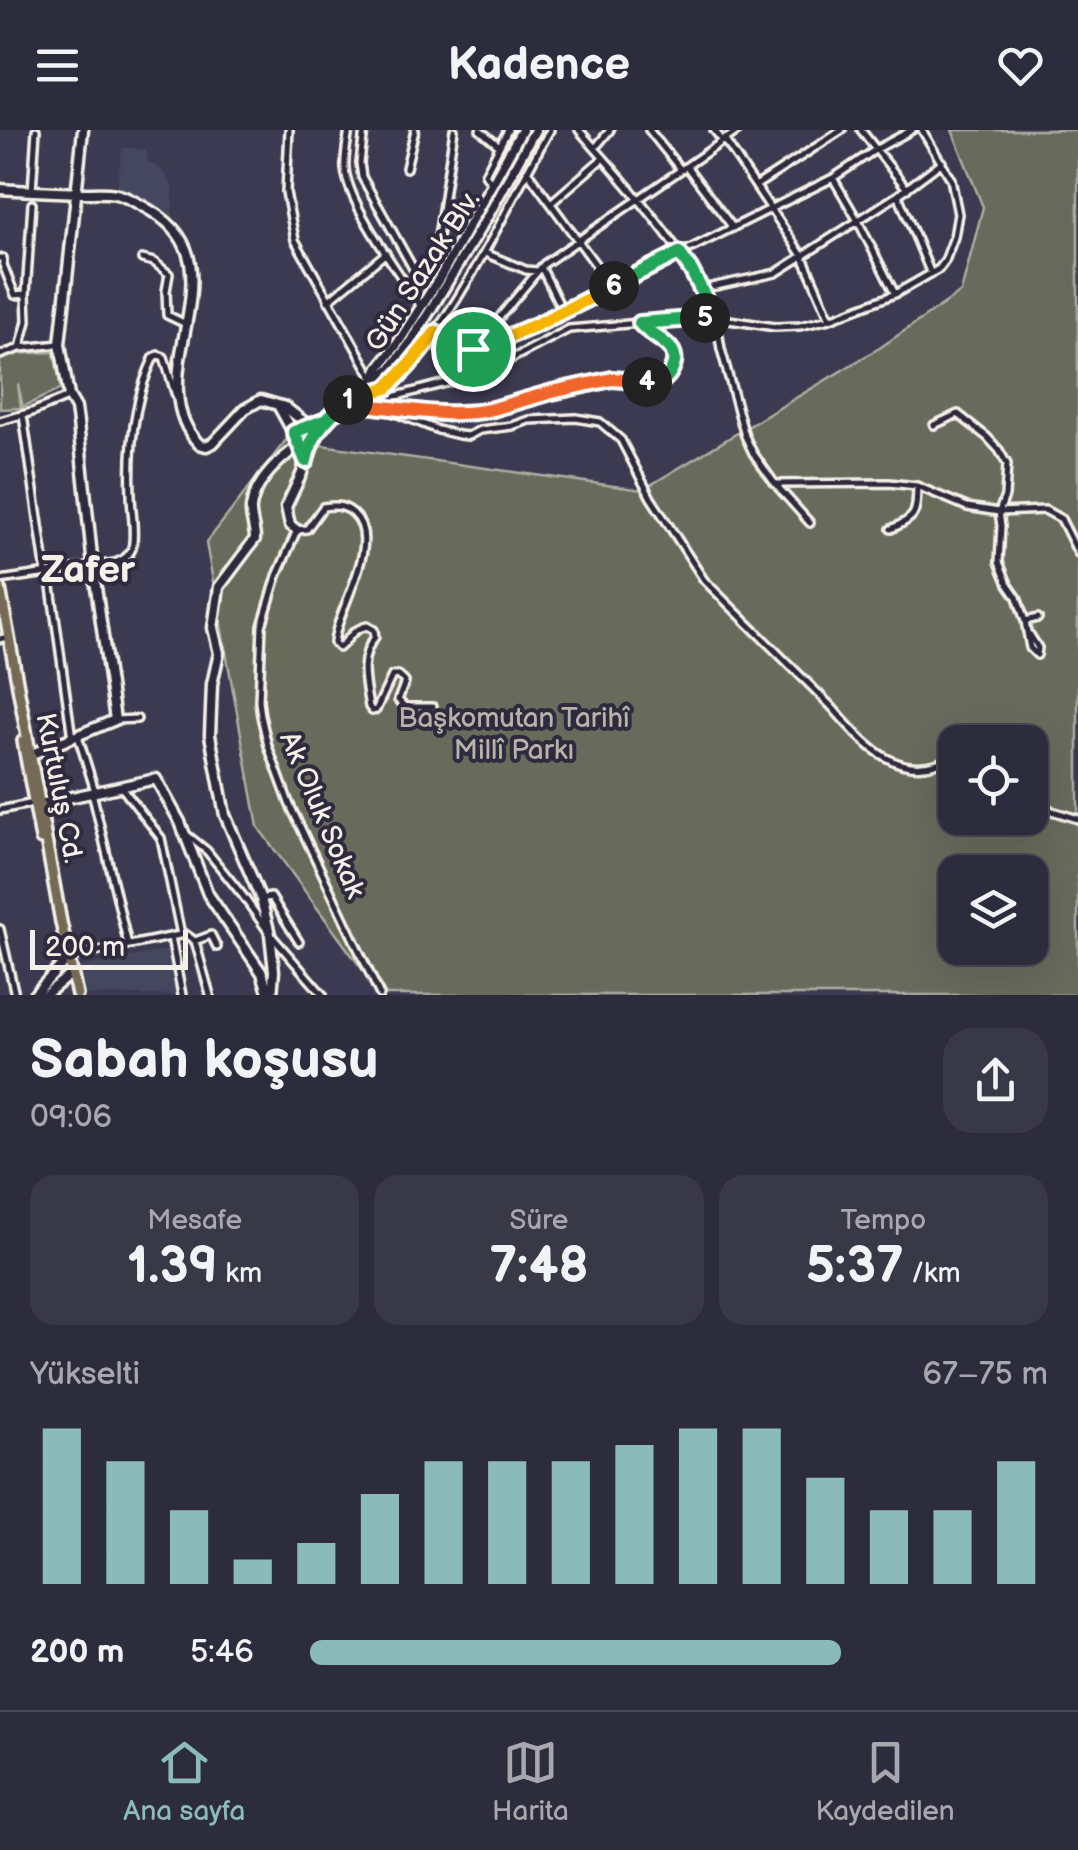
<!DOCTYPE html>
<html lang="tr">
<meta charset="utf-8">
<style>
body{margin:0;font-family:"Balsamiq Sans",sans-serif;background:#393847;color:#f1f3f6;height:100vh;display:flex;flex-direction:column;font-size:38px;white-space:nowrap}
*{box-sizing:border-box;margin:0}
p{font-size:32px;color:#a7a7af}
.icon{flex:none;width:55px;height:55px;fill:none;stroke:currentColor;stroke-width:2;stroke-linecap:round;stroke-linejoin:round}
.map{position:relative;height:865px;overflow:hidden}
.side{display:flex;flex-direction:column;background:#2d2c3c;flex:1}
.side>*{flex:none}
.buttons{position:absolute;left:938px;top:595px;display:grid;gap:20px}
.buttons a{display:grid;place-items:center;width:110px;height:110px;border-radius:20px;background:#2d2c3c;box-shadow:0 10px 40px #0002,0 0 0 2px #484856;font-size:50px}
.scale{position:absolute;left:30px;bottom:25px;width:158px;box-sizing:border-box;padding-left:10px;border:5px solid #f4f1e8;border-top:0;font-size:28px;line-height:35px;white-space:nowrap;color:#f4f1e8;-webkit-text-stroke:8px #2f2a3d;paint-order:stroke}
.pin{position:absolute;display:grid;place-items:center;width:85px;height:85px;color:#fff;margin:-42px;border:5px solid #fff;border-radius:50%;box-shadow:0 2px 10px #0007}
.km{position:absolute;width:50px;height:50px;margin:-25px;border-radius:50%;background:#222;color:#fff;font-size:28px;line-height:50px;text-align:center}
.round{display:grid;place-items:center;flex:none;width:105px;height:105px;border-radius:30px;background:#393847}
.headline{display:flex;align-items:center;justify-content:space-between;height:170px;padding:0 30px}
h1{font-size:55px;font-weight:700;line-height:75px}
.figures{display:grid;grid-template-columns:repeat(3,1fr);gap:15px;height:170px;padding:10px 30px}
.figures div{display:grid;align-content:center;border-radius:25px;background:#393847;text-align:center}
.figures b{font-size:50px;font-weight:700}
.figures small{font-size:28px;font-weight:400}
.figures p{font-size:28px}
.chart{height:280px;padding:20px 30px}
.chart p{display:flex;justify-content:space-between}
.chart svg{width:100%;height:180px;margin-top:10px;stroke:#8bbbb9;stroke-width:6}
ul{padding:0 30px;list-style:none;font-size:32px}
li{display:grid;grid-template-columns:160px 120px 1fr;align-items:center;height:75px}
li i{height:25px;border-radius:12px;background:#8bbbb9}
header{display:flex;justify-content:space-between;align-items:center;height:130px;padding:0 30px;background:#2d2c3c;font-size:45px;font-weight:700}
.tab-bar{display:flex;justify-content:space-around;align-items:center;height:140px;border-top:2px solid #484856;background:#2d2c3c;font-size:28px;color:#a7a7af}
.tab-bar a{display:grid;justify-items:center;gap:5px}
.tab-bar .on{color:#8bbbb9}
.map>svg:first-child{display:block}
.built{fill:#45465e}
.green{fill:#676a5c;stroke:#aeaea2;stroke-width:2.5;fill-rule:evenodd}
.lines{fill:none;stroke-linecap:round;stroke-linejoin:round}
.street-casing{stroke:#f4f1e8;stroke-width:12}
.secondary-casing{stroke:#f4f1e8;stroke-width:15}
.primary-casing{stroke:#f4f1e8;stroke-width:16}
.street{stroke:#2f2a3d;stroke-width:5}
.secondary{stroke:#2f2a3d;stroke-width:8}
.primary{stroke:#756a55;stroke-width:9}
.split-1-casing{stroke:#fff;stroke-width:20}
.split-2-casing{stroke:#fff;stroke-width:20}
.split-3-casing{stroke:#fff;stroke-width:20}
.split-4-casing{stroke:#fff;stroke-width:20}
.split-5-casing{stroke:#fff;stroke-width:20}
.split-6-casing{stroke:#fff;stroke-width:20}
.split-7-casing{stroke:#fff;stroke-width:20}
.split-1{stroke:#f5b400;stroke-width:12}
.split-2{stroke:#22a559;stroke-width:12}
.split-3{stroke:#f0652b;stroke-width:12}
.split-4{stroke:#f0652b;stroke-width:12}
.split-5{stroke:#22a559;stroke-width:12}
.split-6{stroke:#22a559;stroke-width:12}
.split-7{stroke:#f5b400;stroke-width:12}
.labels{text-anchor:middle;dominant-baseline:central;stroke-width:8;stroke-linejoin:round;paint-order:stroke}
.street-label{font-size:28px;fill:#f4f1e8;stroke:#2f2a3d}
.park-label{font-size:28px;fill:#b5b4a9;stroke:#2f2a3d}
.district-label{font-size:38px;font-weight:bold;fill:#f4f1e8;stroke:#2f2a3d}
</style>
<header><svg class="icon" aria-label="menu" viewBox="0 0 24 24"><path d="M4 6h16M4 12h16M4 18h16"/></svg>Kadence<svg class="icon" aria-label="heart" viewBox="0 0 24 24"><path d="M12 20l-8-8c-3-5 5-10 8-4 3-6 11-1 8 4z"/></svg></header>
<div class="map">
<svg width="1078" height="865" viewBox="0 0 1078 865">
<rect width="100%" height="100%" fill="#3c3a50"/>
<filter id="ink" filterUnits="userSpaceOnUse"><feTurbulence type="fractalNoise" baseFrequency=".01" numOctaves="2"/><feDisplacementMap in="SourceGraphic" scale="20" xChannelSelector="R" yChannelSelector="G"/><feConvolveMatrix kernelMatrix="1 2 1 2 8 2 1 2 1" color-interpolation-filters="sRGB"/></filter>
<g filter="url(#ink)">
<path class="built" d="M122 17 146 20 148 32 162 40 173 57V87L136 66 117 59Z
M172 819 179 865H86L79 837Z"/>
<path class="green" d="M952 0H1078V865H381L258 697 206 413 286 310 642 360 881 217 961 162 983 77ZM955 612H1030V688H955ZM955 742H1030V818H955Z
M54 222 61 259 23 277 18 254 21 278 0 279V228L11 224Z"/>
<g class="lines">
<defs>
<path id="street" d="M289 0 286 62 295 110 374 250
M349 0C347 13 344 26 345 39 349 76 400 144 421 177
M364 0 360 33 362 47 419 149
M480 0 499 16
M579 0C629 58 686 117 716 188L775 197 800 196 830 189 895 164 939 139 945 131 954 107 958 84 951 49 922 0
M649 0 681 40
M714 0 722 10
M861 0 907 59
M724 9 803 127 830 189
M595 18 610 0
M687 37 733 98
M406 38 415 0
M527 41 612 157
M833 48 858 91 895 164
M491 53 485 44 508 0
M757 55 842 0
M32 61 36 0
M898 65 931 144
M551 73 603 28
M485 123 526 140 537 141
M0 128H3V135L15 165 25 164
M142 129 154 132 169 144 166 161 167 185 186 194
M541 137 563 182
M702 159 776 143 898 65 942 32
M413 164 438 107 454 0
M328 171 386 123
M640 193 716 188 721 219 745 306 753 323 775 354 889 353 917 356 967 377 999 382 1045 380 1061 389 1078 423
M437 202 465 219H473L544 134 739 0
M20 218 27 191 26 164 32 74
M473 219 481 218 538 194 833 48 875 20 912 0
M0 225 20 218 60 214
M362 261C370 262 378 262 385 259 397 252 409 237 417 226 472 157 507 76 550 0
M374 272 484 243 569 199 640 193C654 212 699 223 660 253L612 249 466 284 389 279
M347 273 375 275 438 300 459 305 468 306 480 300 512 296 529 290 576 288 600 292 621 310 651 368 704 450 831 576C864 614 901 658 955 625
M23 285 46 443
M0 291 32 282 68 267
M934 295 958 284 987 307 999 320 1007 334 1005 366 999 382 1001 396 999 432 1008 454 1017 467 1025 491 1030 518 1037 525
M777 356 810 393
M891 399C918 387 916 383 917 356
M49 443 72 608
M0 450 115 433C122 430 129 427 132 418 136 403 131 380 131 364 129 318 134 269 154 227L158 225 164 227 176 266
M1025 491 1038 488
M1030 505 1038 518 1037 525
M0 509 3 508
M115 590 137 589
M78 606 95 661
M122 658 161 708 181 805
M92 662 128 815
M1030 666 1052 681 1078 689
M0 680 34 673
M187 705 207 721 243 766 270 804 323 865
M261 769 271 767 299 812
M0 799 15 865
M171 807 182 865
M195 811 210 865
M69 827 185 804 195 811 211 805 217 817
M380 865 289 673 268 616 261 586 259 571 262 496 277 446 297 400 307 399 323 377C334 375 344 375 353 383 385 412 336 479 334 513L339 518C350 509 350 500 367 496L374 500 375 507C358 528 365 553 369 577L372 581 376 580 392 546 398 545 405 552 398 570 405 577H433"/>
<path id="secondary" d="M0 59C28 61 57 62 85 63 95 63 106 62 116 64 128 67 141 75 151 81 246 135 135 247 199 314L206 316 213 313 245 279 261 270 285 277 308 295 326 289
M374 251 378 239 398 213 440 147 522 0
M279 277 300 315 305 331
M297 400 290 395 286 377 302 343 310 312 326 289 391 238 411 212 489 84 535 0
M32 624 115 590 93 436 78 293 76 278 69 266 60 214 83 0
M40 674 156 649 180 692 208 764 262 843 269 865
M34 865 69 827
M45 865 72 843
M272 865 274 841 270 804 261 769 225 685 210 605 212 554 219 523 213 498 219 457 255 409C255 398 250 388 251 378 255 348 288 321 313 307L308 295 294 302"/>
<path id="primary" d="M0 458 61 792 77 865
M23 611 41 709"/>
</defs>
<use href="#street" class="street-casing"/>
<use href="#secondary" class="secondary-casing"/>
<use href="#primary" class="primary-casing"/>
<use href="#street" class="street"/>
<use href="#secondary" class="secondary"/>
<use href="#primary" class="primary"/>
</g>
</g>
<g class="lines" filter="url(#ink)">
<defs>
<path id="split-1" d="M348 270 362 261 372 262 387 258 410 234 436 202 465 218 473 219"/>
<path id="split-2" d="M338 278 326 290 294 302 306 331C311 304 327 287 348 270"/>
<path id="split-3" d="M338 278 344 273C391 276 448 290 493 279"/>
<path id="split-4" d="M493 279 552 262 612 249 647 252"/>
<path id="split-5" d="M647 252C658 252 663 253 669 244 688 215 652 210 640 193L705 188"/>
<path id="split-6" d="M614 156 679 123 691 140 716 188H705"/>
<path id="split-7" d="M473 219 481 218 538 194 614 156"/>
</defs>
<use href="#split-1" class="split-1-casing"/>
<use href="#split-2" class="split-2-casing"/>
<use href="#split-3" class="split-3-casing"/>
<use href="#split-4" class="split-4-casing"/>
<use href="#split-5" class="split-5-casing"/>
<use href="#split-6" class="split-6-casing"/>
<use href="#split-7" class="split-7-casing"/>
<use href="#split-1" class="split-1"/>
<use href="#split-2" class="split-2"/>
<use href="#split-3" class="split-3"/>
<use href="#split-4" class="split-4"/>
<use href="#split-5" class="split-5"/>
<use href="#split-6" class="split-6"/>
<use href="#split-7" class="split-7"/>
</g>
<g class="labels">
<g class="street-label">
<text transform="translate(423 141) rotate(-57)">Gün Sazak Blv.</text>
<text transform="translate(59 658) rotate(79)">Kurtuluş Cd.</text>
<text transform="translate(322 685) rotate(67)">Ak Oluk Sokak</text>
</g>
<g class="park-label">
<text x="514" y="588">Başkomutan Tarihî<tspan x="514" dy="32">Millî Parkı</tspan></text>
</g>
<g class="district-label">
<text x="88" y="440">Zafer</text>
</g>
</g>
</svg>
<div class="buttons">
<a><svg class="icon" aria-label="locate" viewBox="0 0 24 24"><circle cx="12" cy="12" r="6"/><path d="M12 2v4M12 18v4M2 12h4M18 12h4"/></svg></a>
<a><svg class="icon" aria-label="layers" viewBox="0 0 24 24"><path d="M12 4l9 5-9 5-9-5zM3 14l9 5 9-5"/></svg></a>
</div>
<div class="scale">200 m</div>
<div class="pin" style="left:473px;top:219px;background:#1e9e55"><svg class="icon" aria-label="arrive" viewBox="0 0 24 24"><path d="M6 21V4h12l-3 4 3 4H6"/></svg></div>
<b class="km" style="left:348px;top:270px">1</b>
<b class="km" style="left:647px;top:252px">4</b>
<b class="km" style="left:705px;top:188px">5</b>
<b class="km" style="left:614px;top:156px">6</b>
</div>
<section class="side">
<div class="headline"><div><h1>Sabah koşusu</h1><p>09:06</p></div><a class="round"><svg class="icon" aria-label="share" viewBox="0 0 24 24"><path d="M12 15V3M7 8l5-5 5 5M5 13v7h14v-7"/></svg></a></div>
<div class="figures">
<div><p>Mesafe</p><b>1.39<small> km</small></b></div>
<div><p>Süre</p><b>7:48</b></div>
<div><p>Tempo</p><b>5:37<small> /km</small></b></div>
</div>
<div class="chart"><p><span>Yükselti</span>67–75 m</p>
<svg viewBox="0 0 160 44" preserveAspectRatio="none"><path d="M5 44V6M15 44V14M25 44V26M35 44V38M45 44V34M55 44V22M65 44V14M75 44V14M85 44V14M95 44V10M105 44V6M115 44V6M125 44V18M135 44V26M145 44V26M155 44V14"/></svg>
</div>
<ul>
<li><b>200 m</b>5:46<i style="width:72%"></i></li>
</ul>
</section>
<nav class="tab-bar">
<a class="on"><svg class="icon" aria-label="home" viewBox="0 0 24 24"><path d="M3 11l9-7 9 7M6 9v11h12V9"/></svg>Ana sayfa</a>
<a><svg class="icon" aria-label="map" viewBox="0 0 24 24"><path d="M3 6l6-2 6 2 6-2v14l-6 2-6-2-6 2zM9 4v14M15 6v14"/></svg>Harita</a>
<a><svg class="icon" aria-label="saved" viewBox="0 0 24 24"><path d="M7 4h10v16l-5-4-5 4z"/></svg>Kaydedilen</a>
</nav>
